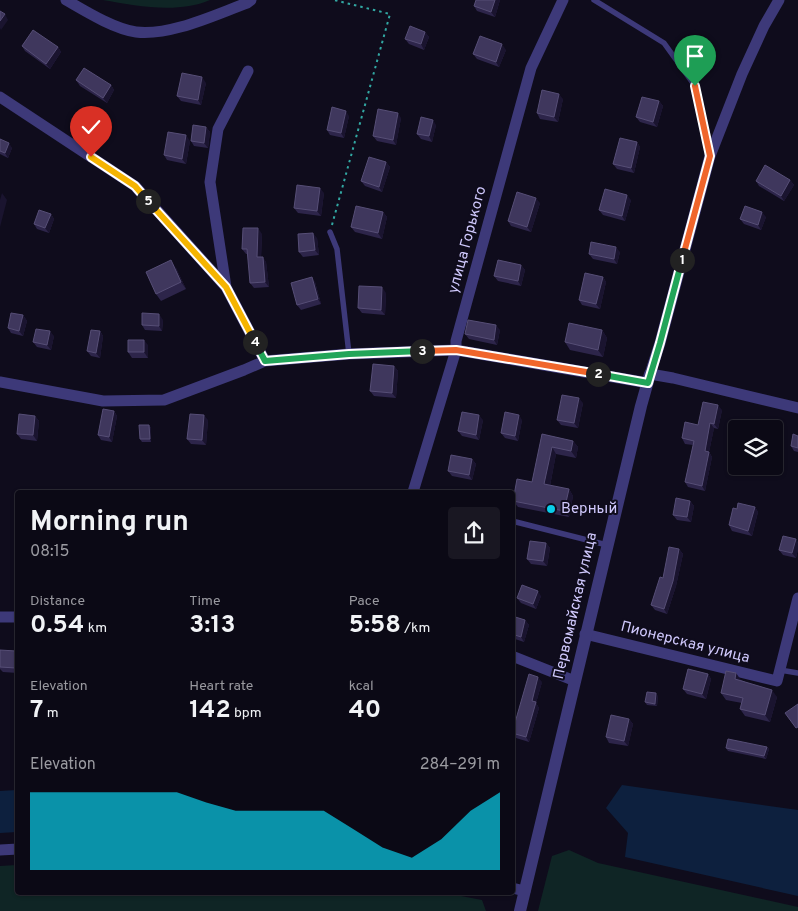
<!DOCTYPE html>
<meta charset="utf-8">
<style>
body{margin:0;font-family:Overpass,sans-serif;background:#191722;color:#f1f3f6;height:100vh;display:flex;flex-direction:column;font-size:19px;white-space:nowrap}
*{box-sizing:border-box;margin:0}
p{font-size:16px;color:#9a9aa0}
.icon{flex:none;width:28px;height:28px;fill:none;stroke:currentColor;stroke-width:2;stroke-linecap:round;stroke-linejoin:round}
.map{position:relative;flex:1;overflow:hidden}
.details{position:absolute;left:15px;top:490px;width:500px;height:405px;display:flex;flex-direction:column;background:#0b0915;border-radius:5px;box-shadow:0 1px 4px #0004,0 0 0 1px #2b2a34}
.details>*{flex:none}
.buttons{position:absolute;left:728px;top:420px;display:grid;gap:10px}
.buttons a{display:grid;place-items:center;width:55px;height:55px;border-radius:5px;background:#0b0915;box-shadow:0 1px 4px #0004,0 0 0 1px #2b2a34;font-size:25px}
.pin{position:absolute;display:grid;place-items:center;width:42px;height:42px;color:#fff;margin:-51px -21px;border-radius:50% 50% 50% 0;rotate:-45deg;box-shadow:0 0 5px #0007}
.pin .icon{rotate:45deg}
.km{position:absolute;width:25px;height:25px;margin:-12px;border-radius:50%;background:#222;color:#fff;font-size:14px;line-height:25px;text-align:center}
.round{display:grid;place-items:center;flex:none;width:52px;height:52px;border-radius:5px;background:#191722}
.overview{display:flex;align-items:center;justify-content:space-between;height:85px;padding:0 15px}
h1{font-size:28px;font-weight:700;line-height:38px}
.stats{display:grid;grid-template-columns:repeat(3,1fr);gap:8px;height:85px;padding:5px 15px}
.stats div{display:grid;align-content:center}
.stats b{font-size:25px;font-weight:700}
.stats small{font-size:14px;font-weight:400}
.stats p{font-size:14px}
.chart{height:140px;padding:10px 15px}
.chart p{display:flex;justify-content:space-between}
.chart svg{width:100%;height:90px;margin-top:5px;fill:#0acde8;opacity:.7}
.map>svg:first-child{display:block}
.green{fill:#0f2525}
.water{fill:#0d203e}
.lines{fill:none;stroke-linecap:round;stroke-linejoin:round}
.path{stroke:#32a8a3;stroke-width:2;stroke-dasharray:2.5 4;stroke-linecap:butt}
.service{stroke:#3d3979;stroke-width:5.5}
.minor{stroke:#3d3979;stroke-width:11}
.tertiary{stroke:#3d3979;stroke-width:12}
.wall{fill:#2d254a}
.shaded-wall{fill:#1a142f}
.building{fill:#3f375d;stroke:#564e76}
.split-1-casing{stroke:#fff;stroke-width:10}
.split-2-casing{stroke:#fff;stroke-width:10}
.split-3-casing{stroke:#fff;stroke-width:10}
.split-4-casing{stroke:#fff;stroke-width:10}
.split-5-casing{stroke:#fff;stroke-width:10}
.split-6-casing{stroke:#fff;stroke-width:10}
.split-1{stroke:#f0652b;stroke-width:6}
.split-2{stroke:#22a559;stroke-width:6}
.split-3{stroke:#f0652b;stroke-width:6}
.split-4{stroke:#22a559;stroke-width:6}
.split-5{stroke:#f5b400;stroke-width:6}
.split-6{stroke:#f5b400;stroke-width:6}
.poi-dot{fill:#0acde8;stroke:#0f0c1c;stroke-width:2}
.labels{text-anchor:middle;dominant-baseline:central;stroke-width:4;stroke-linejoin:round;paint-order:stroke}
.street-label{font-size:15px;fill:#d0c9fd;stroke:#0f0c1c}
.poi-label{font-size:15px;fill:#d0c9fd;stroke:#0f0c1c;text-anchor:start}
</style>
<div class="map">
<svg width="798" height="911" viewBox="0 0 798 911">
<rect width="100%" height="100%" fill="#0f0c1c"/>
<path class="green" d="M103 0H210C177 14 137 6 103 0Z
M569 850 598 863 798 907V911H538L552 856Z
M17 865 18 892H440L482 900 486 911H0V866Z"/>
<path class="water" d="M622 785 798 810V896L625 857 628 833 606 808Z
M17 790V832L0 833V791Z"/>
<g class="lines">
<path class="path" d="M332 225 390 14 334 0"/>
<path class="service" d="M594 0 664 43 695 86 709 152
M330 232 337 249 349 354
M512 521 607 545
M780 670 798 673"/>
<path class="minor" d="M66 0C85 11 114 29 136 32 171 36 214 15 247 3L251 0
M779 0 764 26 742 74 710 156 660 343 650 374 673 378 798 408
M248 71 218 129 210 182 226 287 265 361
M0 97 135 186 226 287
M0 382 103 401 164 400 244 370 265 361 349 354 456 350 648 383
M413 492 456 350V341L531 68 563 0
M0 617H18
M585 634 777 681 798 598
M512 656 575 681
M0 850 18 849
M512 888 525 891"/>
<path class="tertiary" d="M520 911C561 743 600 574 641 406L650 374"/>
</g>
<path class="wall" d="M500 0 495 17 477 11 474 6Z
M425 32 429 37 424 50 409 44 405 39Z
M22 46 58 47 61 52 50 69 25 51Z
M506 50 499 67 477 59 473 54Z
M76 80 111 85 114 90 107 103 80 86Z
M206 83 201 105 181 101 177 96Z
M563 99 558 122 540 119 537 113Z
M659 101 663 106 657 127 640 122 636 117Z
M349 116 344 138 330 135 327 130Z
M401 118 396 145 377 141 373 136Z
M436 125 432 142 421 139 417 134Z
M206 127 210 132 208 148 194 146 191 141Z
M0 139 12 148 8 158 0 154Z
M190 141 186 164 167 160 164 155Z
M637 142 640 147 634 173 617 169 613 164Z
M386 162 390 167 382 192 365 186 361 181Z
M790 180 794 185 784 201 759 186 756 181Z
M324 193 321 216 298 213 294 208Z
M631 200 625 221 603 215 599 210Z
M540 203 531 232 511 226 508 221Z
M383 212 387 217 382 239 355 232 351 227Z
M51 214 54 219 49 233 37 229 34 224Z
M766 217 761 230 744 224 740 219Z
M262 234 261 257 266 262 269 287 254 288 250 283 248 254H246L242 249Z
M317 238 319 255 303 257 299 252Z
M620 252 617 264 593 259 589 254Z
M521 265 525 270 521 286 498 281 494 276Z
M176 268 186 289 161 301 156 294Z
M603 277 606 282 600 309 582 305 579 300Z
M315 282 321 304 301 310 297 305Z
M386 293 385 315 362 313 358 308Z
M23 315 27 321 23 336 11 333 8 328Z
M163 320 162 331 145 330 142 325Z
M500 330 497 345 469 339 465 334Z
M602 330 607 338 603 357 570 350 565 342Z
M100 331 103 336 100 358 91 356 87 351Z
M54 336 51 350 37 347 33 342Z
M148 345V358H132L128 352Z
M394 366 398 371 396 398 374 396 370 391Z
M583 403 578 428 561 425 557 420Z
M722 410 718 429 714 428 709 452 712 457 705 491 688 487 685 482 693 445 685 444 682 438Z
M114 411 117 416 112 442 101 440 98 435Z
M35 416 39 421 37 441 21 439 17 434Z
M208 420 206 445 191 444 187 439Z
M483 420 479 440 462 436 458 431Z
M522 420 518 441 505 438 501 433Z
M149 425 151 428V442H142L140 439Z
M542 434 573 441 578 447 576 458 556 454 550 486 569 489 573 496 569 517 518 507 513 501 532 482Z
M798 436V452L794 451 791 446Z
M472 459 476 464 472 480 452 476 448 471Z
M690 501 694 506 691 522 677 520 673 515Z
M755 507 758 512 752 536 732 531 729 525 737 509Z
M796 539 798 543V549L796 558 783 555 779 550Z
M546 543 550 548 547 566 531 564 527 559Z
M679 549 683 554 676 586 667 614 655 610 651 605 663 578Z
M541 596 536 609 521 603 517 598Z
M512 616 525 620 529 625 524 642 512 638Z
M0 650 18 653V673L3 672 0 669Z
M708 674 711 679 706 699 687 694 683 689Z
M741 680 777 697 770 722 745 716 740 709 742 703 726 700 721 693Z
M542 682 536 703 539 708 529 742 516 738 512 733Z
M658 696 657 706 647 705 645 702Z
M629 719 633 724 628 746 609 743 606 737Z
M767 747 769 749 766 759 728 751 726 748Z"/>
<path class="shaded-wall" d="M495 0H500L495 17 491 12Z
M5 14 8 20 1 30 0 28V21Z
M425 32 429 37 424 50 421 44Z
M502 44 506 50 499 67 496 62Z
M58 47 61 52 50 69 46 64Z
M202 77 206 83 201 105 198 100Z
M111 85 114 90 107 103 103 98Z
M559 94 563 99 558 122 554 117Z
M659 101 663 106 657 127 653 122Z
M346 111 349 116 344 138 341 133Z
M398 113 401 118 396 145 393 140Z
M433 120 436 125 432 142 429 136Z
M206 127 210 132 208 148 204 143Z
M186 135 190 141 186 164 182 159Z
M637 142 640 147 634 173 631 168Z
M9 143 12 148 8 158 5 153Z
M386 162 390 167 382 192 379 187Z
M790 180 794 185 784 201 781 196Z
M320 188 324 193 321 216 317 211Z
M2 193 7 200 0 227V200Z
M627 195 631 200 625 221 622 216Z
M536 198 540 203 531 232 527 227Z
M383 212 387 217 382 239 378 233Z
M762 212 766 217 761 230 758 225Z
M51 214 54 219 49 233 45 228Z
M258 228 262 234 261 262 257 257Z
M313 233 317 238 319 255 315 250Z
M616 247 620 252 617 264 614 259Z
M263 257 266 262 269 287 265 282Z
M171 260 176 268 186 289 181 282Z
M521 265 525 270 521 286 518 281Z
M312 277 315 282 321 304 318 299Z
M603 277 606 282 600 309 596 304Z
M382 287 386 293 385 315 381 310Z
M159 314 163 320 162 331 159 326Z
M23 315 27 321 23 336 19 331Z
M496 325 500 330 497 345 494 340Z
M602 330 607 338 603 357 598 350Z
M50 331 54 336 51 350 47 345Z
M100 331 103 336 100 358 96 353Z
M144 340 148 345V358L144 352Z
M394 366 398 371 396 398 392 393Z
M579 398 583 403 578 428 574 423Z
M718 405 722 410 718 429 714 424Z
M114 411 117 416 112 442 109 437Z
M204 415 208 420 206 445 202 440Z
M479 415 483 420 479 440 476 435Z
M519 415 522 420 518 441 515 436Z
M35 416 39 421 37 441 33 435Z
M710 423 714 428 709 452 712 457 705 491 702 486 705 451Z
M149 425 151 428V442L150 439Z
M573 441 578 447 576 458 571 451Z
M552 447 556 454 549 491 544 484Z
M472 459 476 464 472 480 469 475Z
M569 489 573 496 569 517 564 511Z
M690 501 694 506 691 522 687 517Z
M755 507 758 512 752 536 748 531Z
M796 539 798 543V549L796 558 792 553Z
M546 543 550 548 547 566 543 561Z
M679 549 683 554 676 586 667 614 664 609Z
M538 591 541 596 536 609 533 604Z
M525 620 529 625 524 642 521 637Z
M16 651 18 653V670L16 668Z
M736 673 741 680 740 686 735 679Z
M708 674 711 679 706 699 702 694Z
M538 677 542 682 536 703 539 708 529 742 526 737 532 701Z
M772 690 777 697 770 722 765 715Z
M656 693 658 696 657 706 655 704Z
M629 719 633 724 628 746 624 741Z
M767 747 769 749 766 759 764 756Z"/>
<path class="building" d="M476 0H495L491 12 474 6Z
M0 11 5 14 0 21Z
M410 26 425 32 421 44 405 39Z
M33 30 58 47 46 64 22 46Z
M480 36 502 44 496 62 473 54Z
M84 68 111 85 103 98 76 80Z
M182 73 202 77 198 100 177 96Z
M542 90 559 94 554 117 537 113Z
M642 97 659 101 653 122 636 117Z
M332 107 346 111 341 133 327 130Z
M378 109 398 113 393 140 373 136Z
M421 117 433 120 429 136 417 134Z
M193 125 206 127 204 143 191 141Z
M168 132 186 135 182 159 164 155Z
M620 138 637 142 631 168 613 164Z
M0 139 9 143 5 153 0 151Z
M369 157 386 162 379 187 361 181Z
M765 165 790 180 781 196 756 181Z
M297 185 320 188 317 211 294 208Z
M605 189 627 195 622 216 599 210Z
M517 192 536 198 527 227 508 221Z
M356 206 383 212 378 233 351 227Z
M745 206 762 212 758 225 740 219Z
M39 210 51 214 45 228 34 224Z
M243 228H258L257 257H263L265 282 250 283 247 249H242Z
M313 233 315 250 299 252 298 234Z
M591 242 616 247 614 259 589 254Z
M171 260 181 282 156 294 146 272Z
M498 260 521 265 518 281 494 276Z
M585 273 603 277 596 304 579 300Z
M312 277 318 299 297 305 291 283Z
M359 286 382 287 381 310 358 308Z
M11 313 23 315 19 331 8 328Z
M142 313 159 314V326L142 325Z
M468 320 496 325 494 340 465 334Z
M569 323 602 330 598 350 565 342Z
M36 329 50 331 47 345 33 342Z
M91 330 100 331 96 353 87 351Z
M128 340H144V352H128Z
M373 364 394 366 392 393 370 391Z
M562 395 579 398 574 423 557 420Z
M703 402 718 405 714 424 710 423 705 451 709 452 702 486 685 482 694 441 682 438 685 422 698 425Z
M103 409 114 411 109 437 98 435Z
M462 412 479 415 476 435 458 431Z
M505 412 519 415 515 436 501 433Z
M19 414 35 416 33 435 17 434Z
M190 414 204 415 202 440 187 439Z
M139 425H149L150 439H140Z
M542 434 573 441 571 451 552 447 544 484 569 489 564 511 513 501 517 479 532 482Z
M793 434 798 436V448L791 446Z
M451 455 472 459 469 475 448 471Z
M676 498 690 501 687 517 673 515Z
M738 503 755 507 748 531 729 525 733 508 737 509Z
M783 536 796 539 792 553 779 550Z
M530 541 546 543 543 561 527 559Z
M669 547 679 549 673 581 664 609 651 605 660 577 663 578Z
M522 585 538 591 533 604 517 598Z
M512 616 525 620 521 637 512 634Z
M0 650 16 651V668L0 667Z
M688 669 708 674 702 694 683 689Z
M726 671 736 673 735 679 772 690 765 715 740 709 743 698 721 693Z
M529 674 538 677 532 701 536 702 526 737 512 733Z
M647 692 656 693 655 704 645 702Z
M798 704V727L796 728 785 713Z
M611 715 629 719 624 741 606 737Z
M728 739 767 747 764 756 726 748Z"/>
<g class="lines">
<defs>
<path id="split-1" d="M682 260 710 156 695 86"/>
<path id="split-2" d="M598 374 648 383 660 343 682 260"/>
<path id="split-3" d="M422 351 456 350 598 374"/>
<path id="split-4" d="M255 342 265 361 349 354 422 351"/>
<path id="split-5" d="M148 201 226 287 255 342"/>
<path id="split-6" d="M91 157 135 186 148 201"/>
</defs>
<use href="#split-1" class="split-1-casing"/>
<use href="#split-2" class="split-2-casing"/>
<use href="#split-3" class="split-3-casing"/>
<use href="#split-4" class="split-4-casing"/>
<use href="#split-5" class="split-5-casing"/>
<use href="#split-6" class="split-6-casing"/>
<use href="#split-1" class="split-1"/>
<use href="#split-2" class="split-2"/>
<use href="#split-3" class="split-3"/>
<use href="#split-4" class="split-4"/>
<use href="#split-5" class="split-5"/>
<use href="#split-6" class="split-6"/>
</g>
<circle class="poi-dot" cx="551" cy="509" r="5"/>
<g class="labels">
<g class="street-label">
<text transform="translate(468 240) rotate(-75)">улица Горького</text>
<text transform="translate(576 606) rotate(-77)">Первомайская улица</text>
<text transform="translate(685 643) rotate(14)">Пионерская улица</text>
</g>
<g class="poi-label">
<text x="561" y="509">Верный</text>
</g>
</g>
</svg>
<div class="buttons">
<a><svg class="icon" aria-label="layers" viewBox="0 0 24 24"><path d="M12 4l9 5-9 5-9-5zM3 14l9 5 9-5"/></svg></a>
</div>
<div class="pin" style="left:695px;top:86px;background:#1e9e55"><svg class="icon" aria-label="arrive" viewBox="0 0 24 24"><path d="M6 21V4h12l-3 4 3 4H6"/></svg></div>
<div class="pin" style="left:91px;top:157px;background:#d93025"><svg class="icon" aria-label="check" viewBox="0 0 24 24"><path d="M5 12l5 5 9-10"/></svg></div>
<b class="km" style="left:682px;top:260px">1</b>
<b class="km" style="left:598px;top:374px">2</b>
<b class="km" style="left:422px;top:351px">3</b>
<b class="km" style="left:255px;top:342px">4</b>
<b class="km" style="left:148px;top:201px">5</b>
<section class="details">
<div class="overview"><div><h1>Morning run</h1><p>08:15</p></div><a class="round"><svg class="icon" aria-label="share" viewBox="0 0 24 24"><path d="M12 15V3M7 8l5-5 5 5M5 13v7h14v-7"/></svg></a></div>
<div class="stats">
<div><p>Distance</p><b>0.54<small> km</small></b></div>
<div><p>Time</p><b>3:13</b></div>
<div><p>Pace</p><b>5:58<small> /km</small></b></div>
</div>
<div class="stats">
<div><p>Elevation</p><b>7<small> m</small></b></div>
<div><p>Heart rate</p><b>142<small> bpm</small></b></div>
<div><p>kcal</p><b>40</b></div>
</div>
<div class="chart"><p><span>Elevation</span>284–291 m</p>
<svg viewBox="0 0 160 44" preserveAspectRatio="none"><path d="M0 44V6L10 6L20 6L30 6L40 6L50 6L60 11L70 15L80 15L90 15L100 15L110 24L120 33L130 38L140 29L150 15L160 6V44z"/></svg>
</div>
</section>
</div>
